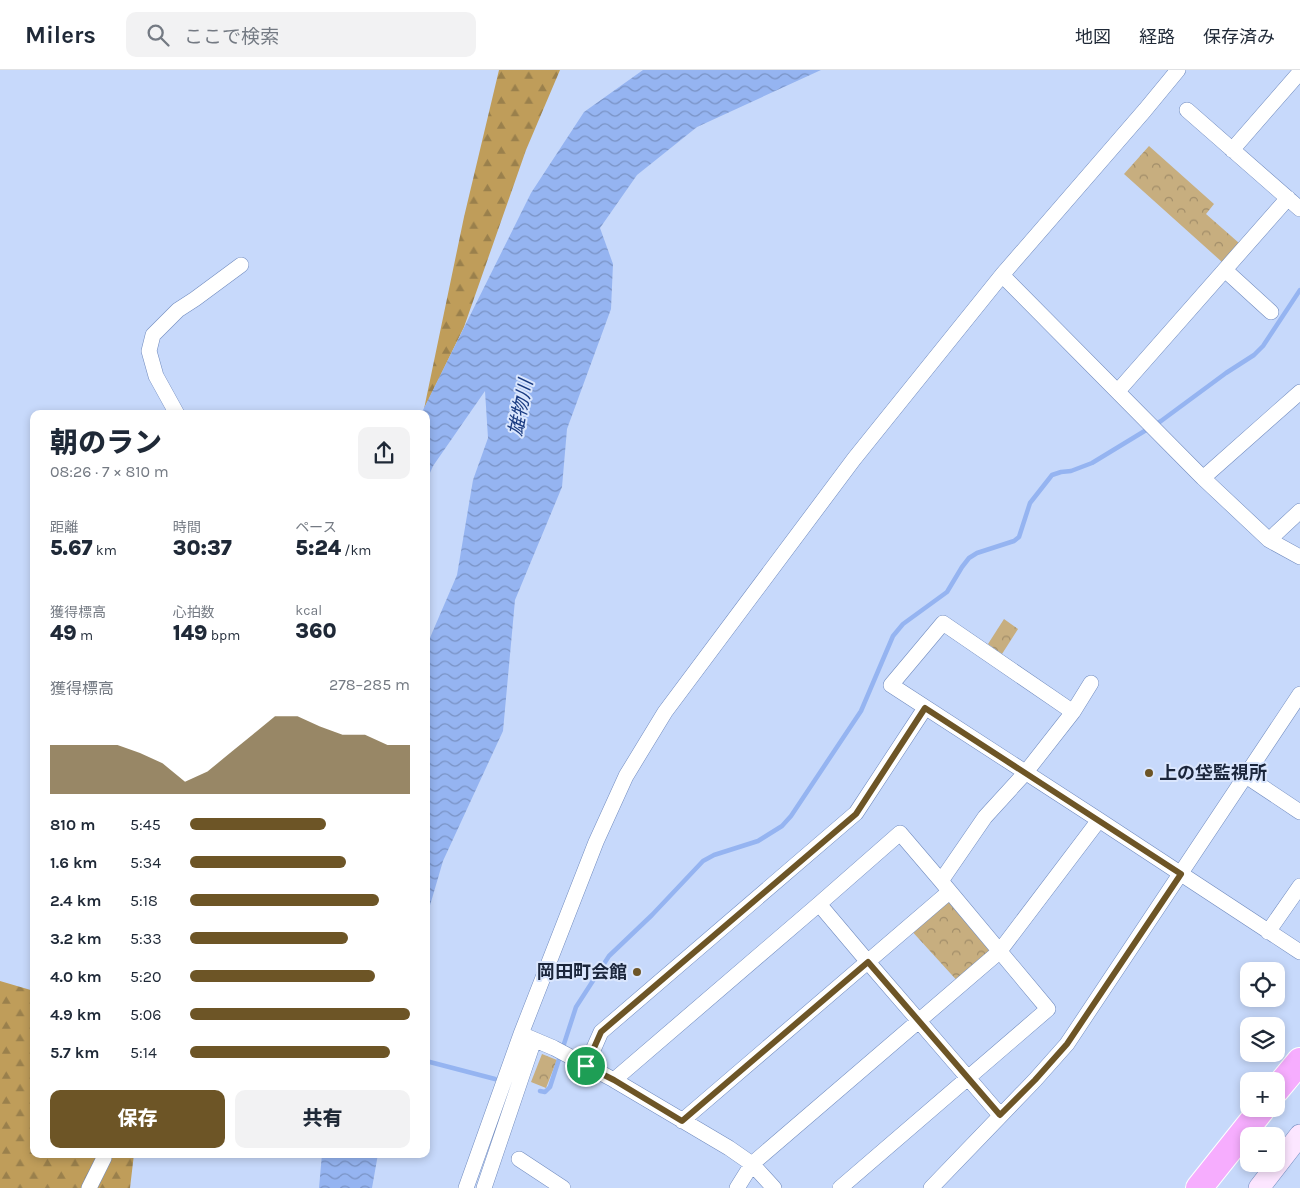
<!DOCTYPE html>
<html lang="ja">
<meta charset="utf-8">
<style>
body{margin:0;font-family:Karla,"Noto Sans JP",sans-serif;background:#f2f2f3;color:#1f2937;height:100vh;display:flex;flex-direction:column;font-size:19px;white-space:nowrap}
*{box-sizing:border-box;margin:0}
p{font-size:16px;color:#747a83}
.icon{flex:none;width:28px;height:28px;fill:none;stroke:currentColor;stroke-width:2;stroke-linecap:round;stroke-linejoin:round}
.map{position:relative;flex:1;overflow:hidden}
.panel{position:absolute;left:30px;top:340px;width:400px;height:748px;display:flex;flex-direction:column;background:#fff;border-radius:10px;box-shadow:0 2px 8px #0003}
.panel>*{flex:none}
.fabs{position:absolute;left:1240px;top:892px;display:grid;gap:10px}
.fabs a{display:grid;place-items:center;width:45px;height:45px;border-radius:10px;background:#fff;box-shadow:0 2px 8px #0003;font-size:25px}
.pin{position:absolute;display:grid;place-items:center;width:42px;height:42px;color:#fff;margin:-21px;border:2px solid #fff;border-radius:50%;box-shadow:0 1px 5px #0007}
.round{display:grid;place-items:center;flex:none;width:52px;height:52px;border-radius:10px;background:#f2f2f3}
.summary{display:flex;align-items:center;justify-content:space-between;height:85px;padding:0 20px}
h1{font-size:28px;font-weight:800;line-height:38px}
.metrics{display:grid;grid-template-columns:repeat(3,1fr);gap:8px;height:85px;padding:5px 20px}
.metrics div{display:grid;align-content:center}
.metrics b{font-size:21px;font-weight:800}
.metrics small{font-size:14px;font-weight:400}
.metrics p{font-size:14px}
.chart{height:140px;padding:10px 20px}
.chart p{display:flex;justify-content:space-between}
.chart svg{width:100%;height:90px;margin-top:5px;fill:#6d5526;opacity:.7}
.primary-button{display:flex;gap:10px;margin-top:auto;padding:10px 20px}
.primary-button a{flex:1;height:58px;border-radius:10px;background:#6d5526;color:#fff;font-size:20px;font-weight:800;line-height:58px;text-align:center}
.primary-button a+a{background:#f2f2f3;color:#1f2937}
ul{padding:0 20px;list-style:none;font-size:16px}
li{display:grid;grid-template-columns:80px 60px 1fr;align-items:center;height:38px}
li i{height:12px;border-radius:6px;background:#6d5526}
header{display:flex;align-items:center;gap:30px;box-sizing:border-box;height:70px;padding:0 25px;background:#fff;border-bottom:1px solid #e0e1e3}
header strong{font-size:24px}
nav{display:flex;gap:28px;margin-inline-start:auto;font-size:18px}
.search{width:350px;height:45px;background:#f2f2f3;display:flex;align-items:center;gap:12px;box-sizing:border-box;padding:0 18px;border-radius:10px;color:#747a83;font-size:19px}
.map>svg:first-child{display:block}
.forest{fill:url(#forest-firs)}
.park{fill:url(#park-crowns)}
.water{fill:url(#water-waves)}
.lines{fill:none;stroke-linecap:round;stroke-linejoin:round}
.stream{stroke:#95b4f1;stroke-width:4.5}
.street-casing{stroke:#708bbf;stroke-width:16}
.secondary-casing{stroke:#708bbf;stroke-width:22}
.highway-casing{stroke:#fff;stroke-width:28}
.street{stroke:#fff;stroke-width:15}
.secondary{stroke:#fce6ff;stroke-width:21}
.highway{stroke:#f6adfe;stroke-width:26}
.route-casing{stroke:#fff;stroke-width:10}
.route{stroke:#6d5526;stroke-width:6}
.poi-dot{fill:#6d5526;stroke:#dae6fd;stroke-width:2}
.labels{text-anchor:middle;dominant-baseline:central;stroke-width:4;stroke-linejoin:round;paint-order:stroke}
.poi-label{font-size:18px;font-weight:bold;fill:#1b263b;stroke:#dae6fd;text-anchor:start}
.water-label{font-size:19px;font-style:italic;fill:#1a3b81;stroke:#dae6fd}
</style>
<header>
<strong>Milers</strong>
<div class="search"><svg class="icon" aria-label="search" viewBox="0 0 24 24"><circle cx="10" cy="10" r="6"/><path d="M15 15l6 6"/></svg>ここで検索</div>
<nav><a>地図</a><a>経路</a><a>保存済み</a></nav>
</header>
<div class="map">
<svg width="1300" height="1118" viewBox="0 0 1300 1118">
<defs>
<pattern id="forest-firs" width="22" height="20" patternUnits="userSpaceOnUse" patternTransform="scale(1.25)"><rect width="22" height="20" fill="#bf9d5a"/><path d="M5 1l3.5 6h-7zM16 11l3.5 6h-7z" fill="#9a804c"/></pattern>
<pattern id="park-crowns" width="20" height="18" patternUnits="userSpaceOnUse" patternTransform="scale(1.25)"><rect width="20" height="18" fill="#c7ae7f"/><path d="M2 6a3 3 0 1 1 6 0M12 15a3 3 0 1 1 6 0" fill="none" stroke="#a18d69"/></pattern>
<pattern id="water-waves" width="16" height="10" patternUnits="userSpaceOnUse" patternTransform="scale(1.25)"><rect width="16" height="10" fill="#95b4f1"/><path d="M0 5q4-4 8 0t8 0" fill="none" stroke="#7992c4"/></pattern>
</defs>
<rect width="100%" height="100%" fill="#c7d9fb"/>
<path class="forest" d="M499 0H560L526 80 464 257 424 339 464 147Z
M0 911 34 921V1084H134L130 1118H0Z"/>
<path class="park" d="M1149 76 1214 134 1206 144 1239 173 1222 192 1124 104Z
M1004 549 1018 559 1002 584 988 574Z
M949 822 999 882 961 915 909 858Z
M542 984 557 990 546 1018 531 1012Z"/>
<path class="water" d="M643 0H821L697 57 637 105 600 158 613 194 611 239 567 359 562 417 515 530 503 661 443 791 426 849V577L457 505 473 410 488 368 485 321 433 396 426 412V344H421L531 123 584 42Z
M322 1084H378L372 1118H319Z"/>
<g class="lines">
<path class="stream" d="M426 991 495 1009
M540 1021 545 1022 550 1017 576 937 609 886 652 845 703 791 714 785 758 771 782 756 791 746 861 641 893 566 903 554 947 522 962 497 969 488 977 483 1014 471 1019 467 1030 433 1052 405 1061 402 1071 401 1092 393 1161 351 1226 303 1254 285 1263 276 1300 220"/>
<defs>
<path id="street" d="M1187 40 1300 139
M1232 80 1300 2
M1225 200 1271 242
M1002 205 1203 408 1269 470 1300 487
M1118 321 1288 128
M177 344 156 306 149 281 153 265 178 240 195 229 241 195
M1203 408 1300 322
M1269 470 1300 441
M1073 642 943 553 891 615 1099 750 1300 882
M1246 706 1300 742
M819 834 868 892 1000 1045
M1268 862 1300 816
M521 964 554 978 614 1010 729 1078 752 1094 774 1118
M586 996 601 962 856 743 925 638
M614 1010 819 834 900 763 941 811 985 747 1026 702 1073 642 1091 613
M682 1051 949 822
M519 1089 563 1118
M89 1118 104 1088V1084
M466 1118 521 964 596 772 626 706 665 642 854 389 1002 205 1145 40 1178 0
M484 1118 534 970
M737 1118 752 1094 999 882 1099 750
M840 1118 1048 939 941 811
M931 1118 1035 1010 1067 974 1300 624"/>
<path id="secondary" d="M1259 1118 1300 1065"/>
<path id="highway" d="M1276 1020 1300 991
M1199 1118 1262 1039"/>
</defs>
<use href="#street" class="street-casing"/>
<use href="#secondary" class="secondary-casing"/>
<use href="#highway" class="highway-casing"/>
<use href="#street" class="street"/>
<use href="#secondary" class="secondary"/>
<use href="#highway" class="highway"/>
</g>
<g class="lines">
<defs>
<path id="route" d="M925 638 1181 804 1067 974 1035 1010 1000 1045 868 892 682 1051 614 1010 586 996 601 962 856 744Z"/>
</defs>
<use href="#route" class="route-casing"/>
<use href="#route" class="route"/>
</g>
<g class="poi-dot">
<circle cx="1149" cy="703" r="5"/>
<circle cx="637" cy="902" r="5"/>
</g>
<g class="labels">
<g class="poi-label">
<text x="1159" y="703">上の垈監視所</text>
<text x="627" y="902" text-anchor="end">岡田町会館</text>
</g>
<g class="water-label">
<text transform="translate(521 338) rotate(-79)">雄物川</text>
</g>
</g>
</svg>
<div class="fabs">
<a><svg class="icon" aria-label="locate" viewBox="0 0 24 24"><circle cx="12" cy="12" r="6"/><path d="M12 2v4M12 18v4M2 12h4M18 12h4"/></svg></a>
<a><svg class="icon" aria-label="layers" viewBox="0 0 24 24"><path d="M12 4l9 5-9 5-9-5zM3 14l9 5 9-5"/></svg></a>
<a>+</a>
<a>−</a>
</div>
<div class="pin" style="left:586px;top:996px;background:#1e9e55"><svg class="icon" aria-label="arrive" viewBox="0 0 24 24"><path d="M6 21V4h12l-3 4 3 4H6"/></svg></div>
<section class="panel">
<div class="summary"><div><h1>朝のラン</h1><p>08:26 · 7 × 810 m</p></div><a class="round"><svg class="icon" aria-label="share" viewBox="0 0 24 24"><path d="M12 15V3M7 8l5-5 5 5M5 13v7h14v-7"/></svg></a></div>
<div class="metrics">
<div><p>距離</p><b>5.67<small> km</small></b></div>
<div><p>時間</p><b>30:37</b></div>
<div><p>ペース</p><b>5:24<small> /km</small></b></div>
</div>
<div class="metrics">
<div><p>獲得標高</p><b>49<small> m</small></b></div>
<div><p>心拍数</p><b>149<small> bpm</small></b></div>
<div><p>kcal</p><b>360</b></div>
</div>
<div class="chart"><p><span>獲得標高</span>278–285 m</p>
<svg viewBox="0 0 160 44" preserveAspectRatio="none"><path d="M0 44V20L10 20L20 20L30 20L40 24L50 29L60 38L70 33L80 24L90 15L100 6L110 6L120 11L130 15L140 15L150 20L160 20V44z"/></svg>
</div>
<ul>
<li><b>810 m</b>5:45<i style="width:62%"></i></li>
<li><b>1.6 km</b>5:34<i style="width:71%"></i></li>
<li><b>2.4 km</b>5:18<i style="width:86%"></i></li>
<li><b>3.2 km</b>5:33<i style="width:72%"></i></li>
<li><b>4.0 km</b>5:20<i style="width:84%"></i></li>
<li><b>4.9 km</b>5:06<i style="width:100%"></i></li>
<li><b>5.7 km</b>5:14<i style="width:91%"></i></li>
</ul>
<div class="primary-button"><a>保存</a><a>共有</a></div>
</section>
</div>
